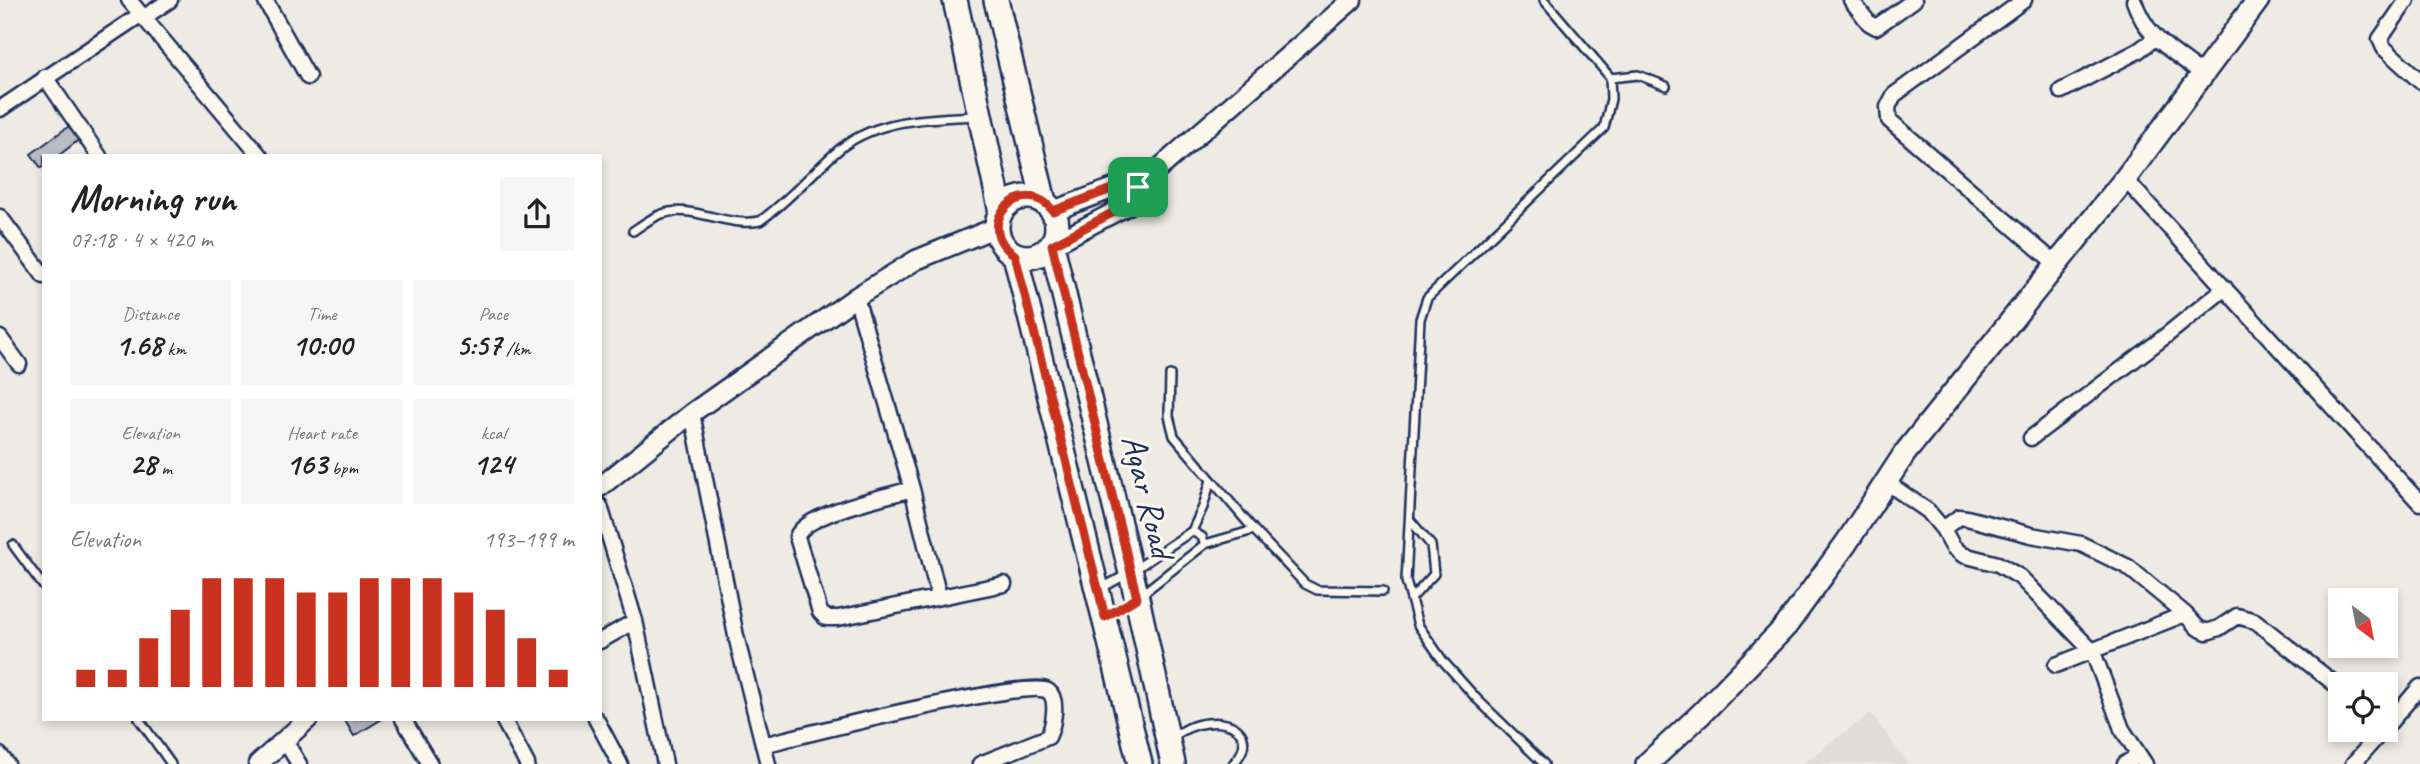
<!DOCTYPE html>
<meta charset="utf-8">
<style>
body{margin:0;font-family:Caveat,sans-serif;background:#f6f6f6;color:#222;height:100vh;display:flex;flex-direction:column;font-size:26px;white-space:nowrap}
*{box-sizing:border-box;margin:0}
p{font-size:23px;color:#767676}
.icon{flex:none;width:38px;height:38px;fill:none;stroke:currentColor;stroke-width:2;stroke-linecap:round;stroke-linejoin:round}
.map{position:relative;flex:1;overflow:hidden}
.panel{position:absolute;left:42px;top:154px;width:560px;height:567px;display:flex;flex-direction:column;background:#fff;border-radius:0px;box-shadow:0 4px 10px #0003}
.panel>*{flex:none}
.needle{width:46px;rotate:148deg}
.fabs{position:absolute;left:2328px;top:588px;display:grid;gap:14px}
.fabs a{display:grid;place-items:center;width:70px;height:70px;border-radius:0px;background:#fff;box-shadow:0 4px 10px #0003;font-size:35px}
.pin{position:absolute;display:grid;place-items:center;width:60px;height:60px;color:#fff;margin:-30px;border-radius:14px;box-shadow:0 4px 10px #0006}
.round{display:grid;place-items:center;flex:none;width:74px;height:74px;border-radius:0px;background:#f6f6f6}
.summary{display:flex;align-items:center;justify-content:space-between;height:119px;padding:0 28px}
h1{font-size:38px;font-weight:700;line-height:52px}
.figures{display:grid;grid-template-columns:repeat(3,1fr);gap:10px;height:119px;padding:7px 28px}
.figures div{display:grid;align-content:center;border-radius:0px;background:#f6f6f6;text-align:center}
.figures b{font-size:30px;font-weight:700}
.figures small{font-size:19px;font-weight:400}
.figures p{font-size:19px}
.chart{height:196px;padding:14px 28px}
.chart p{display:flex;justify-content:space-between}
.chart svg{width:100%;height:126px;margin-top:7px;stroke:#c8321e;stroke-width:6}
.map>svg:first-child{display:block}
.built{fill:#deddda}
.building{fill:#b9bcc3;stroke:#1b2f5e;stroke-width:2}
.lines{fill:none;stroke-linecap:round;stroke-linejoin:round}
.service-casing{stroke:#1b2f5e;stroke-width:12}
.minor-casing{stroke:#1b2f5e;stroke-width:19}
.tertiary-casing{stroke:#1b2f5e;stroke-width:23}
.secondary-casing{stroke:#1b2f5e;stroke-width:26}
.primary-casing{stroke:#1b2f5e;stroke-width:28}
.service{stroke:#fbf7ec;stroke-width:7}
.minor{stroke:#fbf7ec;stroke-width:14}
.tertiary{stroke:#fbf7ec;stroke-width:18}
.secondary{stroke:#fbf7ec;stroke-width:21}
.primary{stroke:#fbf7ec;stroke-width:23}
.route-casing{stroke:#fff;stroke-width:14}
.route{stroke:#c8321e;stroke-width:9}
.labels{text-anchor:middle;dominant-baseline:central;stroke-width:6;stroke-linejoin:round;paint-order:stroke}
.street-label{font-size:35px;fill:#1b2f5e;stroke:#fbf7ec}
</style>
<div class="map">
<svg width="2420" height="764" viewBox="0 0 2420 764">
<rect width="100%" height="100%" fill="#eeebe4"/>
<filter id="ink" filterUnits="userSpaceOnUse"><feTurbulence type="fractalNoise" baseFrequency=".0143" numOctaves="2"/><feDisplacementMap in="SourceGraphic" scale="14" xChannelSelector="R" yChannelSelector="G"/><feConvolveMatrix kernelMatrix="1 2 1 2 8 2 1 2 1" color-interpolation-filters="sRGB"/></filter>
<g filter="url(#ink)">
<path class="built" d="M1871 713 1908 764H1802Z"/>
<path class="building" d="M69 126 80 139 58 156H44V166L41 168 31 154Z
M344 719H382L354 736Z"/>
<g class="lines">
<defs>
<path id="service" d="M1610 78 1638 75 1666 86
M633 231C642 225 652 217 662 214 691 203 725 228 760 221 790 200 813 171 841 148 880 118 931 118 977 116
M1170 375 1169 416 1174 436 1254 530 1305 584 1317 590 1383 591
M1410 520 1431 545 1434 574 1411 599
M1192 531 1202 537 1205 544
M13 545 44 587
M1100 589 1131 572 1192 531 1203 507 1211 480
M1108 615 1137 598 1205 544 1254 530
M139 719 171 764
M1172 738C1183 730 1193 724 1207 723 1237 719 1257 739 1233 764
M1544 764 1477 699 1443 661 1418 625 1406 581 1420 319 1427 298 1604 128 1611 99 1610 77 1544 0"/>
<path id="minor" d="M129 0 260 156
M265 0 308 77
M1851 0 1869 23 1876 27 1914 0
M2024 0 1894 95 1888 107 1889 120 2056 264
M2407 0 2380 39 2384 48 2420 81
M2134 1C2147 39 2172 51 2203 74
M143 18 170 0
M45 77 99 156
M2061 91 2138 51 2154 39
M0 109 140 15
M2125 179 2420 503
M0 217 44 276
M856 297 912 489 939 597
M0 338 19 364
M692 413 736 636 768 764
M2031 438 2163 338 2225 288
M1886 482 1928 511 1943 529 1953 547 1963 555 1998 564 2020 577 2093 652 2122 729 2145 764
M912 489C889 496 804 513 797 537L820 612 826 618H838L1004 584
M600 506 635 621 665 764
M1943 529 1959 517 1967 518 2031 535 2081 544 2128 567 2185 614 2198 628 2207 632 2219 628 2237 616 2255 621 2340 688
M600 641 635 621
M2056 665 2185 614
M403 719 430 764
M503 719 527 764
M596 719 620 764
M2385 728 2420 687
M284 739 299 764
M763 745C799 736 1031 677 1048 691 1059 699 1053 727 1048 737L980 764
M0 755 7 764
M2125 764 2139 755
M2353 764 2383 730"/>
<path id="tertiary" d="M1138 187 1352 0
M1052 245 1130 204 1138 187 1122 185 1053 211
M600 487 692 413 856 297 916 260 997 227
M258 764 308 719"/>
<path id="secondary" d="M1647 764 1701 714 1786 626 1847 542 1905 453 2125 179 2258 0"/>
<path id="primary" d="M955 0 1001 212
M996 0 1044 202
M997 227a30 30 0 1 1 60 0a30 30 0 1 1-60 0Z
M1052 245 1137 598 1173 764
M1015 255 1140 764"/>
</defs>
<use href="#service" class="service-casing"/>
<use href="#minor" class="minor-casing"/>
<use href="#tertiary" class="tertiary-casing"/>
<use href="#secondary" class="secondary-casing"/>
<use href="#primary" class="primary-casing"/>
<use href="#service" class="service"/>
<use href="#minor" class="minor"/>
<use href="#tertiary" class="tertiary"/>
<use href="#secondary" class="secondary"/>
<use href="#primary" class="primary"/>
</g>
</g>
<g class="lines" filter="url(#ink)">
<defs>
<path id="route" d="M1122 185 1138 187 1129 204 1052 245 1137 598 1105 617 1015 255C969 225 1024 172 1053 211Z"/>
</defs>
<use href="#route" class="route-casing"/>
<use href="#route" class="route"/>
</g>
<g class="labels">
<g class="street-label">
<text transform="translate(1148 496) rotate(76)">Agar Road</text>
</g>
</g>
</svg>
<div class="fabs">
<a><svg class="needle" viewBox="-14 -14 28 28"><path d="M0-13l5 13h-10z" fill="#e53935"/><path d="M0 13l5-13h-10z" fill="#767676"/></svg></a>
<a><svg class="icon" aria-label="locate" viewBox="0 0 24 24"><circle cx="12" cy="12" r="6"/><path d="M12 2v4M12 18v4M2 12h4M18 12h4"/></svg></a>
</div>
<div class="pin" style="left:1138px;top:187px;background:#1e9e55"><svg class="icon" aria-label="arrive" viewBox="0 0 24 24"><path d="M6 21V4h12l-3 4 3 4H6"/></svg></div>
<section class="panel">
<div class="summary"><div><h1>Morning run</h1><p>07:18 · 4 × 420 m</p></div><a class="round"><svg class="icon" aria-label="share" viewBox="0 0 24 24"><path d="M12 15V3M7 8l5-5 5 5M5 13v7h14v-7"/></svg></a></div>
<div class="figures">
<div><p>Distance</p><b>1.68<small> km</small></b></div>
<div><p>Time</p><b>10:00</b></div>
<div><p>Pace</p><b>5:57<small> /km</small></b></div>
</div>
<div class="figures">
<div><p>Elevation</p><b>28<small> m</small></b></div>
<div><p>Heart rate</p><b>163<small> bpm</small></b></div>
<div><p>kcal</p><b>124</b></div>
</div>
<div class="chart"><p><span>Elevation</span>193–199 m</p>
<svg viewBox="0 0 160 44" preserveAspectRatio="none"><path d="M5 44V38M15 44V38M25 44V27M35 44V17M45 44V6M55 44V6M65 44V6M75 44V11M85 44V11M95 44V6M105 44V6M115 44V6M125 44V11M135 44V17M145 44V27M155 44V38"/></svg>
</div>
</section>
</div>
